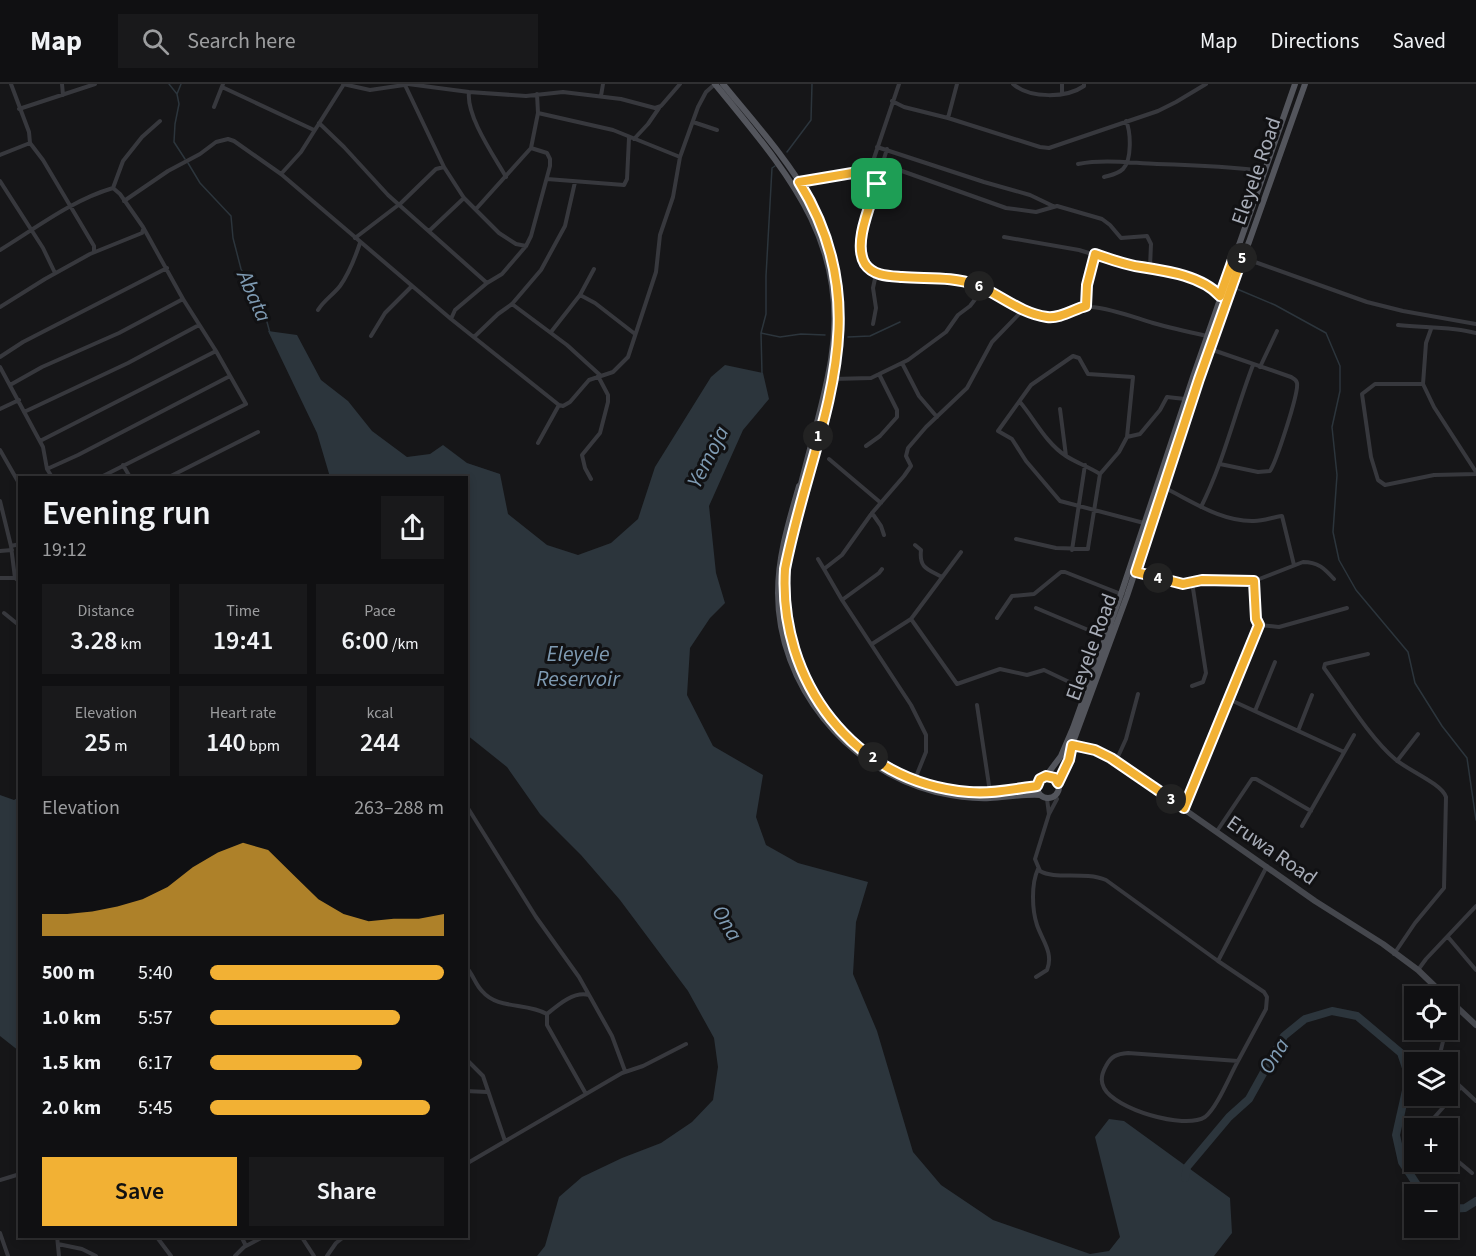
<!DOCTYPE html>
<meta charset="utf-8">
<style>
body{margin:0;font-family:"Source Sans 3",sans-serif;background:#19191b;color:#f1f3f6;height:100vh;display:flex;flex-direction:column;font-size:22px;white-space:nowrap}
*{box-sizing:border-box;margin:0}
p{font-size:20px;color:#9c9d9f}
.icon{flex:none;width:33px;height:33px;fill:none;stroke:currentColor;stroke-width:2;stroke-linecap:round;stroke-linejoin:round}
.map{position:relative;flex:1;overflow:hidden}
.details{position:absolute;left:18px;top:392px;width:450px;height:762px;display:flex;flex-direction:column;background:#101012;border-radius:0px;box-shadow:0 3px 9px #0003,0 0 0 2px #303032}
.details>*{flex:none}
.buttons{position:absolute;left:1404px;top:902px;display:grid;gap:12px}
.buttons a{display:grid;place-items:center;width:54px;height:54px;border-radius:0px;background:#101012;box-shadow:0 3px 9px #0003,0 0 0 2px #303032;font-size:30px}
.pin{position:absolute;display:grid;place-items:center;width:51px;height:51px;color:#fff;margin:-26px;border-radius:12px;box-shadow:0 3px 9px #0006}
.km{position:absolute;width:30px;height:30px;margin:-15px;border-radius:50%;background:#222;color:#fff;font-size:16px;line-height:30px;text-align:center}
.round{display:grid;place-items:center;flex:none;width:63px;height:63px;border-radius:0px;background:#19191b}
.head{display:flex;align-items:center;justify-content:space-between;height:102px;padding:0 24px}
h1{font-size:33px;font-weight:600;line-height:45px}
.stats{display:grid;grid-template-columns:repeat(3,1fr);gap:9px;height:102px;padding:6px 24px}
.stats div{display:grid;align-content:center;border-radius:0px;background:#19191b;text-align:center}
.stats b{font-size:26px;font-weight:600}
.stats small{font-size:16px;font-weight:400}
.stats p{font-size:16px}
.chart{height:168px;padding:12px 24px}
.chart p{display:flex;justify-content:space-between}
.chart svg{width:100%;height:108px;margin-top:6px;fill:#f2b134;opacity:.7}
.button{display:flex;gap:12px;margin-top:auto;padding:12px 24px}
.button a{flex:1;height:69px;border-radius:0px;background:#f2b134;color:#111;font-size:24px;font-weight:600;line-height:69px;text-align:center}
.button a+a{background:#19191b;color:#f1f3f6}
ul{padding:0 24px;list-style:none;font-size:20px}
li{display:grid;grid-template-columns:96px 72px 1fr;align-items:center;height:45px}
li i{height:15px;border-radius:8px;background:#f2b134}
header{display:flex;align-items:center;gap:36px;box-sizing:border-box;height:84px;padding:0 30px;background:#101012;border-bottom:2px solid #303032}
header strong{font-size:28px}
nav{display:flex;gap:33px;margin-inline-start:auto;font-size:21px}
.search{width:420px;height:54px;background:#19191b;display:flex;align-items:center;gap:15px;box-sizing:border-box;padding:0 21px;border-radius:0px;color:#9c9d9f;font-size:22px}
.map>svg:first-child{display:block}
.water{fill:#2c353c}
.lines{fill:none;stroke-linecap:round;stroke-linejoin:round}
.stream{stroke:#2c353c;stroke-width:1.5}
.river{stroke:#2c353c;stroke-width:8}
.street{stroke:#37383d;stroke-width:4}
.secondary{stroke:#45474d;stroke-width:6}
.primary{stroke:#53555c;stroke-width:6}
.route-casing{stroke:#fff;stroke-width:12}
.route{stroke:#f2b134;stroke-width:8}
.labels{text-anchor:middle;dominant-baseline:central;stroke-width:6;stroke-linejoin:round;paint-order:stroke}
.street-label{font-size:21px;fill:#a8adb8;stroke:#111113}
.water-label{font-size:22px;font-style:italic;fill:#7f9bb3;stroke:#111113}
</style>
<header>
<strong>Map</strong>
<div class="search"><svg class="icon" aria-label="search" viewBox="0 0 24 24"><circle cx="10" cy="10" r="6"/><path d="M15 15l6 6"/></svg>Search here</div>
<nav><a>Map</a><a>Directions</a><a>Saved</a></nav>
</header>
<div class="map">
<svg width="1476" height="1172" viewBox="0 0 1476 1172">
<rect width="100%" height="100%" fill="#161618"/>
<path class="water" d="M268 247 297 251 321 296 348 317 372 347 407 373 430 370 443 361 467 379 500 390 508 430 547 461 578 471 611 459 638 435 655 383 711 293 725 281 763 289 769 315 743 346 709 422 716 489 725 519 710 534 690 564 687 611 713 662 763 691 756 733 766 761 798 779 868 798 856 838 853 890 877 947 913 1068 941 1101 993 1136 1090 1170 1109 1167 1120 1153 1095 1053 1109 1035 1124 1037 1230 1114 1232 1149 1214 1172H537L545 1162 559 1113 582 1093 622 1074 661 1059 692 1038 713 1016 718 983 714 954 688 907 620 816 581 771 540 730 507 683 467 651 466 393H330L317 349Z
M0 711 14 716 19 713V967L0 952Z"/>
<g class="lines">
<path class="stream" d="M169 0 177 10 179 20 175 40 174 58 185 75
M177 10 181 0
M787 68 811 36 812 0
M188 79 200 99 231 132 233 154 241 185 264 227 270 249
M1237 205 1275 221 1326 249 1340 282V307L1332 343 1337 391 1333 448 1339 476 1356 506 1408 568 1415 599 1442 642 1467 674 1476 736
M761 249 780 253 801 250 825 251
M848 253 870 252 900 238
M762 290 761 249 766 230V192L772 84 775 82"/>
<path class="river" d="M1185 1094 1187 1083 1229 1033 1249 1015 1284 952 1305 935 1332 927 1357 932 1401 969 1409 993 1396 1051 1402 1078 1423 1110
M1448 1125 1465 1124 1476 1117"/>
<path class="street" d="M11 0 29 48 30 59 43 76 94 162V168
M62 0 63 11
M343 0 370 6 404 1
M408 0 469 8 526 12 563 8 621 15 655 24 661 22 680 0
M899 0 870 86 878 96C873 118 852 158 865 179 876 200 926 193 947 195 982 198 1009 224 1044 232 1060 236 1075 221 1092 223 1113 225 1133 233 1153 239 1171 244 1189 248 1207 252
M1013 0C1030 15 1067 14 1084 2V0
M1062 0V9
M405 1 444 83 464 114 499 149 516 160 526 162
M222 3 314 46
M469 8C466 32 494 72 506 93
M601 12 603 0
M892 17 904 23 948 34 1040 63 1049 64 1158 27 1176 18 1206 0
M214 23 223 0
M19 25 95 0
M538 29 613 46 680 73
M948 34 957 0
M693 38 717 46
M319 39 344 63 388 111 487 199
M634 55 648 40 659 24
M877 63 984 98 1030 111 1053 122
M887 65 883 78 885 81 1006 124 1036 128 1057 122 1102 135 1110 141 1121 154 1147 152 1151 160 1150 183
M0 71 30 59
M1078 80C1105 75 1130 79 1157 80 1193 81 1228 82 1263 87
M281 90 301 68 344 0
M1104 93C1111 91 1118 90 1123 85 1132 76 1131 48 1126 37
M547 95 624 101 627 95 629 54
M0 97 43 164 55 189
M793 100 870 86
M124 117 168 87 200 70 216 58 228 55 234 57 281 90 451 235 559 321 563 322 570 318 589 296 613 288 628 273 656 188 660 151 673 113 680 73 698 23 706 8 715 0
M476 125 531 64 538 29 537 10
M429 147 464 114
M1004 153 1079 166 1121 179 1174 189 1208 201 1220 212
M355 154 401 119 436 85 444 83
M0 166C36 144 72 116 113 104L123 77 142 53 160 37
M1241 173 1367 218 1403 227 1476 240
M580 211 595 219 635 250
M512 220 567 261 600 291
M1087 222V201L1095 170
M0 223 45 195 90 170 142 149 143 146
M318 226C324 216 333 211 340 202 350 188 355 174 360 159
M451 235 455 226 487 199 502 190 526 162 531 152 550 82V75L547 69 531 64
M873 240 876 224 873 204 876 190
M1398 241C1424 244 1450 242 1476 249
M1431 245 1426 259 1423 300 1434 323 1476 388
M551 248 580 211 594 185
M371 252 385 229 412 202
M474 253 498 230 512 220 541 186 565 142 575 98
M1210 265 1291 293C1294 295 1296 295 1297 299 1299 309 1276 378 1270 387L1258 388 1220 380
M0 273 23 258 167 184
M902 279 919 312 937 333
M0 283 43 363 47 385 52 393
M1260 283 1277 247
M833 295 871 294 908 276 946 248 958 231 970 222 983 205
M1423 300H1375L1362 310 1371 373 1378 396 1385 401 1434 391 1476 390
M10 301 42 283 119 249 183 215
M1020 318C1035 336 1046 359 1066 372 1077 379 1089 383 1100 390
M0 325 19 316
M1060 325 1066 372
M24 328 128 279 199 241
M1127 353 1140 350 1160 326 1167 313 1185 315
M40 357 216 267
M538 359 559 321
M866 362 880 352 897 333V326L879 290
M0 366 20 401
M829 375 881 419
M123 381 130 393
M47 385 78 371 230 292
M101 393 246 320 216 267 183 215 143 143 120 110 113 104
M169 393 258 348
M591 395 585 384 582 371 600 349 608 318V311L598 292
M1163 403C1192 417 1221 438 1254 437 1264 437 1273 433 1282 432L1294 481
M0 417 11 462 15 494
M1201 423C1224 377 1235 328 1253 281
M872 429 881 442 884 451
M1016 455 1056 464 1088 465V464L1100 390 1119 368 1127 353 1133 293 1088 290 1079 274 1073 272 1031 301 998 347 1012 355 1026 377 1060 417 1144 439
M915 461 921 466C919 484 927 485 942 493
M11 462 20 460
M1072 466 1085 381
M0 467 12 466
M818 475 824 485
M1135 488 1178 499 1202 496 1254 497 1303 478C1318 478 1324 484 1334 495
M0 494H15L20 498
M1192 498 1206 589 1203 598 1192 602
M842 516 879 489 882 485
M1036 524 1105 553
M4 529 20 542
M997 534 1012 512 1034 510 1061 488H1065L1121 510
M911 535 957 600 1000 585 1027 591 1044 586 1086 606
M1259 541 1279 543 1347 524
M872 560 911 535 961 468
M1368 570 1325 580 1324 584C1344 611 1370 654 1395 675 1407 686 1441 699 1446 713L1444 804 1415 839 1394 870
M1235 618 1344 668
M977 621 990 708
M1255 627 1275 578
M1298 647 1312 611
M1116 677 1126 655 1138 610
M1397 677 1418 650
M915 695 926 668V651L911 621 842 516 824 485 842 471 872 429 904 392 911 382 906 372 908 364 926 343 967 304 992 258 1023 226
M1043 712 1047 715 1049 730
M1054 712 1057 715 1049 730 1035 775 1040 787C1055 796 1084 787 1106 796L1218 877 1264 908 1267 913 1266 925 1238 977
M466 721 536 833 579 893 612 952 625 987
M1184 724 1259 541 1256 535 1254 497
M1302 742 1354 651
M1217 747 1252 695H1256L1311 727
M1448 853 1476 886
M1218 877 1267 782
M466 883C473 890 475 900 482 907 498 926 526 918 547 930
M1418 886 1426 875 1476 822
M1036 893 1047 886C1054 869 1042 856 1037 841 1032 826 1031 800 1038 785
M1448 938 1454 922
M1128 969 1238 977C1230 991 1217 1024 1205 1033 1184 1046 1115 1025 1104 1004 1100 997 1102 989 1106 982 1111 972 1117 970 1128 969Z
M466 975 483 992 505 1057
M1438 978 1446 945
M1448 991 1476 1017
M466 1007 487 1008
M586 1010 547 941V930C559 920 574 907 589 911
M1425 1044 1461 1003
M1448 1069 1472 1089
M466 1080 622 989 643 982 686 960
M0 1096 20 1090
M0 1149 8 1172
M57 1152 59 1172
M156 1152 171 1172
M241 1152 246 1162
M301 1152 314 1172
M58 1160 82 1165 96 1172
M235 1172 244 1163 265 1152
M327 1172 336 1159 345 1152"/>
<path class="secondary" d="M1072 661 1095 666 1111 674 1315 817 1383 860 1418 886 1445 912
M1448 915 1476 941"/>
<path class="primary" d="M715 0C784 85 851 156 831 276 824 318 811 359 801 400L799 402C789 437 778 472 778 509 778 601 847 686 936 708 954 712 972 715 990 714 1007 713 1024 710 1040 711
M723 0C753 37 787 74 811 117 877 238 808 362 785 485 778 596 853 699 969 708 992 710 1014 705 1037 702
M1046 692 1061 672 1073 644 1121 510 1193 293 1295 0
M1037 703a11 11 0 1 1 22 0a11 11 0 1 1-22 0Z
M1058 699 1069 676 1072 661 1127 512 1228 209 1249 158 1305 0"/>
</g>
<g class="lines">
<defs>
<path id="route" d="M870 86 878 96C872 118 852 159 865 180 873 192 889 192 902 193 927 195 952 192 976 201 1000 210 1019 229 1047 233 1060 235 1074 225 1086 222L1087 201 1095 170C1110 175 1125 181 1141 183 1167 187 1202 192 1220 212L1235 170 1242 174 1199 295 1136 488 1183 500 1202 496 1254 497 1256 535 1259 541 1184 724 1111 674 1095 666 1072 661 1069 676 1058 699 1055 694 1046 692 1040 695 1037 702C1014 705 992 710 969 708 853 699 778 596 785 485 812 347 883 233 799 98Z"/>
</defs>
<use href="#route" class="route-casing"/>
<use href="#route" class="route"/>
</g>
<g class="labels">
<g class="street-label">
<text transform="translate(1256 87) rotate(-71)">Eleyele Road</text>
<text transform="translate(1091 563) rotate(-70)">Eleyele Road</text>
<text transform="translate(1272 766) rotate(35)">Eruwa Road</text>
</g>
<g class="water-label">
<text transform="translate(254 212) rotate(66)">Abata</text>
<text transform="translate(708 373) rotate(-63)">Yemoja</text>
<text x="578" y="570">Eleyele<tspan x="578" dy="25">Reservoir</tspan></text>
<text transform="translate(727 839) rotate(59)">Ona</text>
<text transform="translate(1274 972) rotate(-58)">Ona</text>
</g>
</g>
</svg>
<div class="buttons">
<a><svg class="icon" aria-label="locate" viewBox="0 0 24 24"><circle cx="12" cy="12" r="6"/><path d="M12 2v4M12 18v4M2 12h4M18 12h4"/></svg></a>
<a><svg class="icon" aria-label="layers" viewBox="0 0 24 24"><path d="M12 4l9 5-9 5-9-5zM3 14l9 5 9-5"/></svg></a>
<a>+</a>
<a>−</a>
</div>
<div class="pin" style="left:877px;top:100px;background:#1e9e55"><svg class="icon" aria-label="arrive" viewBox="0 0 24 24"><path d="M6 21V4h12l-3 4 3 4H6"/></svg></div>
<b class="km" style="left:818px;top:352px">1</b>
<b class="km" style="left:873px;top:673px">2</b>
<b class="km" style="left:1171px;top:715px">3</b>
<b class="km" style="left:1158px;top:494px">4</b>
<b class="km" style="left:1242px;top:174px">5</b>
<b class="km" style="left:979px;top:202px">6</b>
<section class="details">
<div class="head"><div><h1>Evening run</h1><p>19:12</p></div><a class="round"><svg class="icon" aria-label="share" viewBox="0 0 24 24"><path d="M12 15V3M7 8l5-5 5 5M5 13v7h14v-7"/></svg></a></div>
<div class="stats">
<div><p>Distance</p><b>3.28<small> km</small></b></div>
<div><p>Time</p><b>19:41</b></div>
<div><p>Pace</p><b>6:00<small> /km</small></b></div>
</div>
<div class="stats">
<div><p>Elevation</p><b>25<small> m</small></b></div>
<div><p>Heart rate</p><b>140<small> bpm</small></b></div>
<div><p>kcal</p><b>244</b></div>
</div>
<div class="chart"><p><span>Elevation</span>263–288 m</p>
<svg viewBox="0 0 160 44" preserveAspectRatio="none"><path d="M0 44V35L10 35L20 34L30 32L40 29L50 24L60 16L70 10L80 6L90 9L100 19L110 29L120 35L130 38L140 37L150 37L160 35V44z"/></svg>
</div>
<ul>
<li><b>500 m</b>5:40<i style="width:100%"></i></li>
<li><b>1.0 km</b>5:57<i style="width:81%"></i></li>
<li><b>1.5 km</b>6:17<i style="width:65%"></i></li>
<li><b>2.0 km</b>5:45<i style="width:94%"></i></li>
</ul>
<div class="button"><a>Save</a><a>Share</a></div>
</section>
</div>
